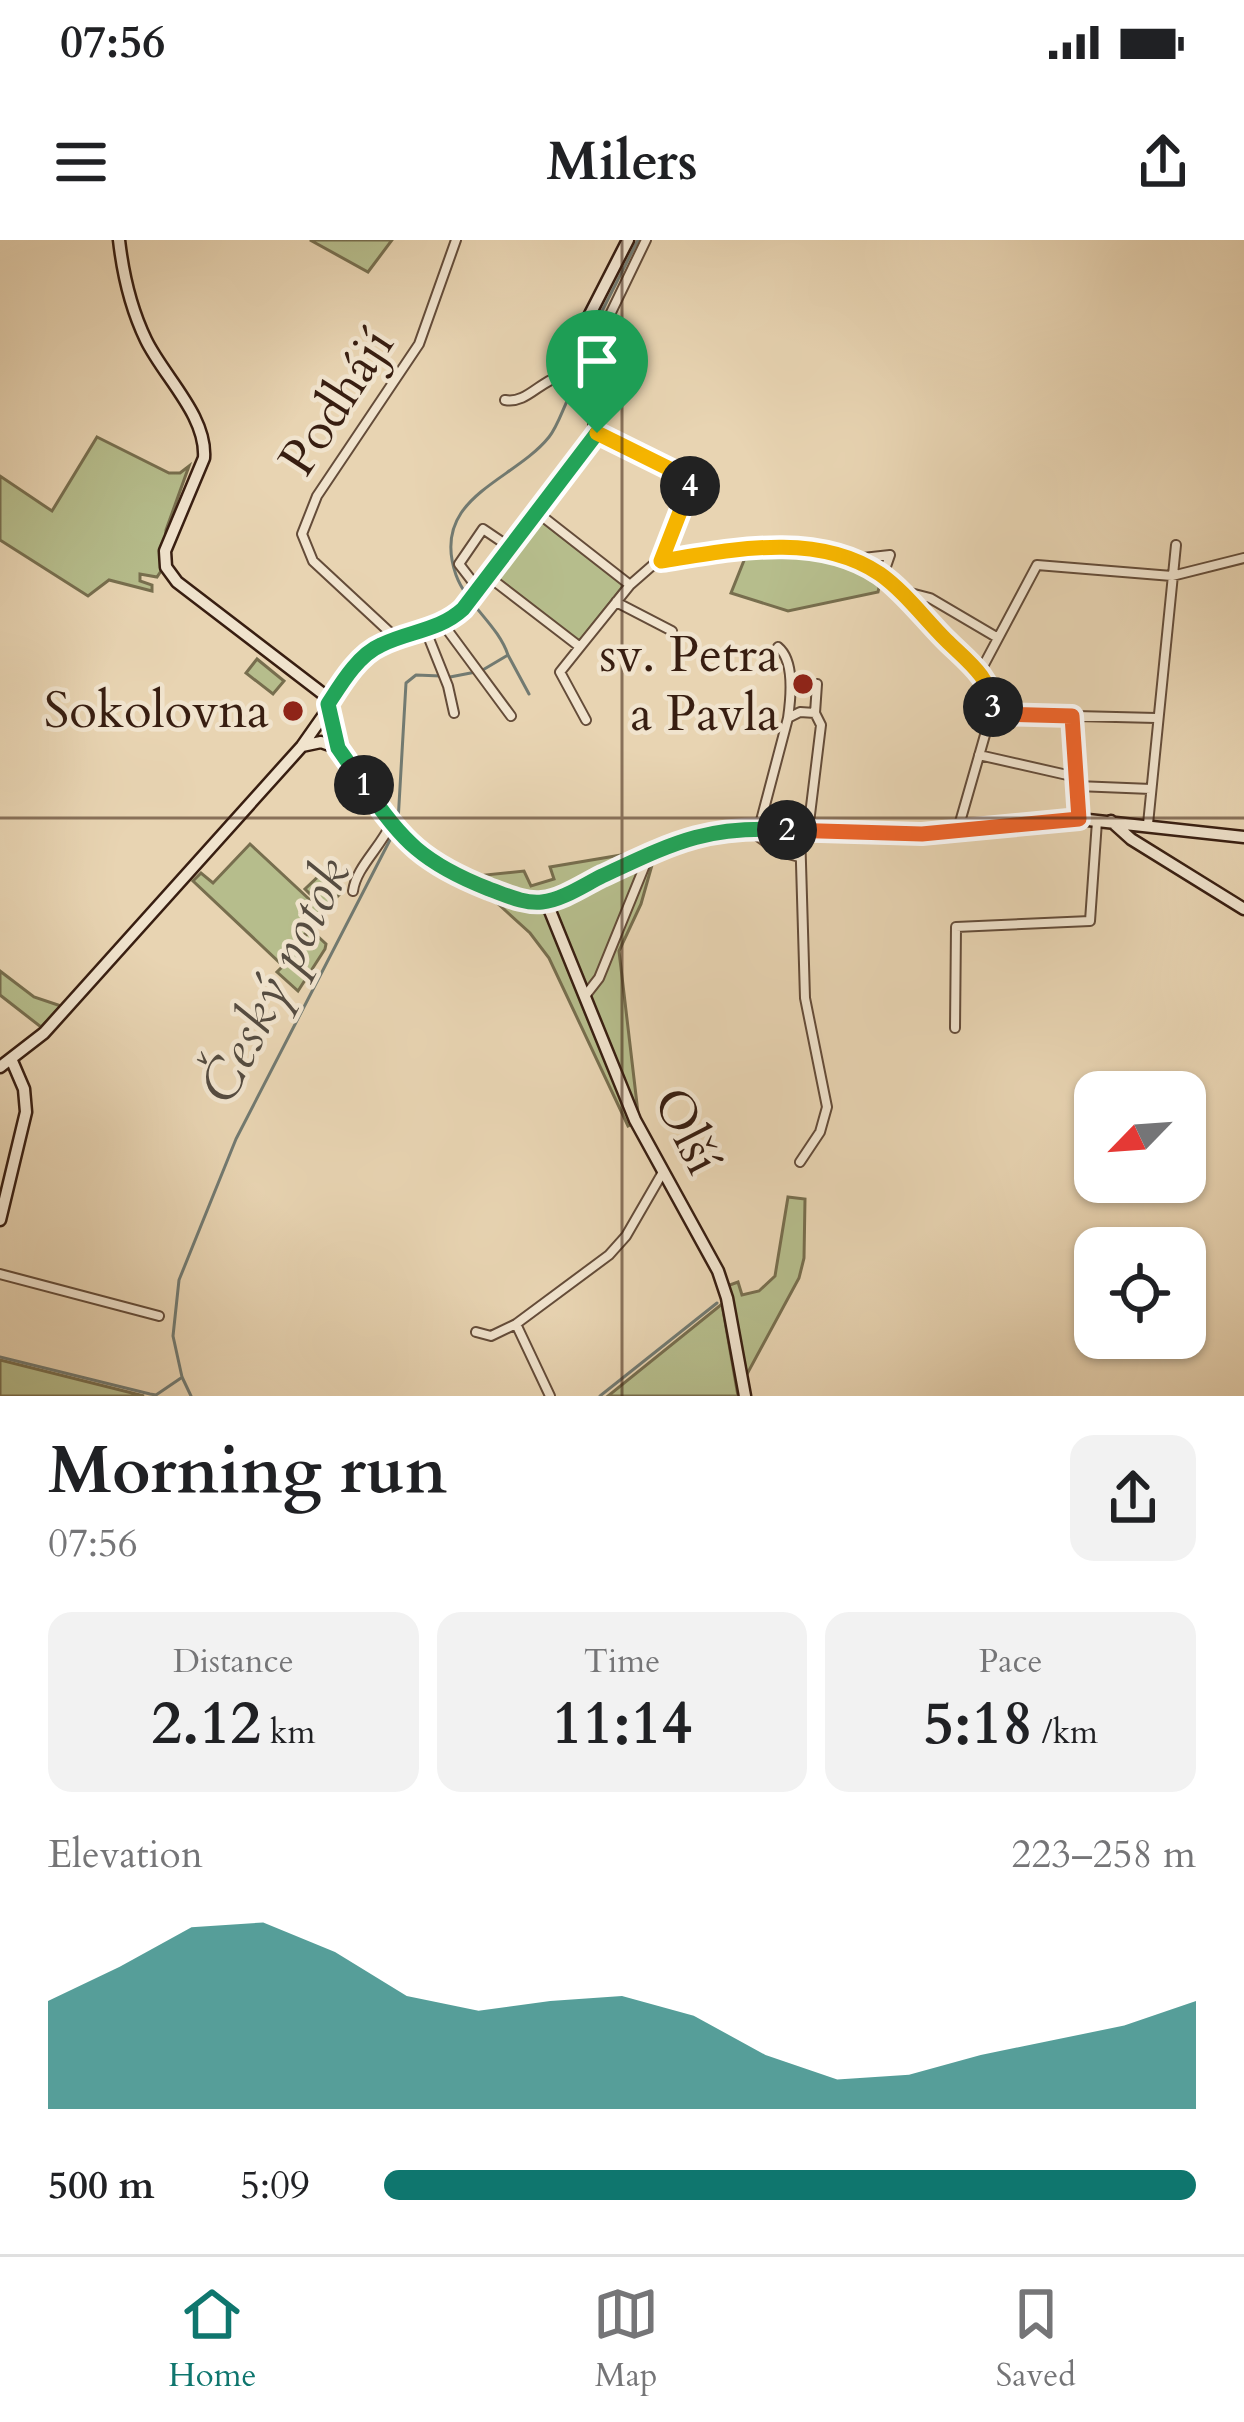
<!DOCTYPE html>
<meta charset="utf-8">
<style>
body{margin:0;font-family:Cardo,serif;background:#f2f2f2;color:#202124;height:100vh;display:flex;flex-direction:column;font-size:45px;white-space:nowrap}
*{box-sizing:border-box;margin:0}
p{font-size:39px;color:#757577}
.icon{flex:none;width:66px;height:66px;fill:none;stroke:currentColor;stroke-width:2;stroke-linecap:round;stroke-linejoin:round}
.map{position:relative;height:1156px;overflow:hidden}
.details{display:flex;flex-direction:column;background:#fff;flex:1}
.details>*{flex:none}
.needle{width:78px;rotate:245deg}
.controls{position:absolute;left:1074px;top:831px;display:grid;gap:24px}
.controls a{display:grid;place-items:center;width:132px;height:132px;border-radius:24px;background:#fff;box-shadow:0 3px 9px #0004;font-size:60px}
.pin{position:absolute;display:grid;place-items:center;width:102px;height:102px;color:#fff;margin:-123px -51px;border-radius:50% 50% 50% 0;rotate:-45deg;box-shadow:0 0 12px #0007}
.pin .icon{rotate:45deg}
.km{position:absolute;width:60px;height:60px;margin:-30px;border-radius:50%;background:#222;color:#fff;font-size:33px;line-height:60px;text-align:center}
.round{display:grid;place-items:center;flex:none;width:126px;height:126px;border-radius:24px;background:#f2f2f2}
.overview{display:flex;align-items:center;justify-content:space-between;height:204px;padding:0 48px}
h1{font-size:66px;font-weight:700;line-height:90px}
.stats{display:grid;grid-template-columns:repeat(3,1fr);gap:18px;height:204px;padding:12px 48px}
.stats div{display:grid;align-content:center;border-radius:24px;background:#f2f2f2;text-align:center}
.stats b{font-size:60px;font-weight:700}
.stats small{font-size:33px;font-weight:400}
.stats p{font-size:33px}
.chart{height:336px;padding:24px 48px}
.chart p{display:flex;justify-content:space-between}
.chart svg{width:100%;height:216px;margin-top:12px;fill:#0f766e;opacity:.7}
ul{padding:0 48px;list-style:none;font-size:39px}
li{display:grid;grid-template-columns:192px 144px 1fr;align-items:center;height:90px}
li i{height:30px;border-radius:15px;background:#0f766e}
.status{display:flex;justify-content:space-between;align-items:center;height:84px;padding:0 60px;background:#fff;direction:ltr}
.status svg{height:33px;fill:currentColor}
header{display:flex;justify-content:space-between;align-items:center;height:156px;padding:0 48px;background:#fff;font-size:54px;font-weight:700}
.tabs{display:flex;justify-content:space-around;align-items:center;height:168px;border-top:3px solid #e0e0e0;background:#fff;font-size:33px;color:#757577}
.tabs a{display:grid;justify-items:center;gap:6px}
.tabs .on{color:#0f766e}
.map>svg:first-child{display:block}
.green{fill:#b6bd8c;stroke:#776e4e;stroke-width:3}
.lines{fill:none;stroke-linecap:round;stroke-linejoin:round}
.stream{stroke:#727a71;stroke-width:3}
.street-casing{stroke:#644c39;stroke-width:12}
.secondary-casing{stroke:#381e11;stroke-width:15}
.street{stroke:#f0e3cd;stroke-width:8}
.secondary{stroke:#f0e3cd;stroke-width:10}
.split-1-casing{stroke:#fff;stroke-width:24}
.split-2-casing{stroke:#fff;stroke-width:24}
.split-3-casing{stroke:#fff;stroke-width:24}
.split-4-casing{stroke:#fff;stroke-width:24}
.split-5-casing{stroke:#fff;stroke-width:24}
.split-1{stroke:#22a559;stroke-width:15}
.split-2{stroke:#22a559;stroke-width:15}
.split-3{stroke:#f0652b;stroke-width:15}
.split-4{stroke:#f5b400;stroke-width:15}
.split-5{stroke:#f5b400;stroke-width:15}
.grid{fill:none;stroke:#381e11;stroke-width:3;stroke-opacity:0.55}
.poi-dot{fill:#8f2418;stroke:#f0e3cd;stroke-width:4.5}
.labels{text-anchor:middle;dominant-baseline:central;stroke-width:9;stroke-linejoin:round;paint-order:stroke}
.street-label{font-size:51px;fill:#381e11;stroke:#f0e3cd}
.poi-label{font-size:51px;fill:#381e11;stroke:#f0e3cd;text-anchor:end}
.water-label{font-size:54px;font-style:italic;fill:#554c41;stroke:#f0e3cd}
</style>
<div class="status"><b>07:56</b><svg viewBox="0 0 49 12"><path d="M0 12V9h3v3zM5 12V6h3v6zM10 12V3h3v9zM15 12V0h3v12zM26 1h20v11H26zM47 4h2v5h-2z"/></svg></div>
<header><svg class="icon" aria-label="menu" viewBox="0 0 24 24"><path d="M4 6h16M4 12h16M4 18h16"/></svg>Milers<svg class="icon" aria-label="share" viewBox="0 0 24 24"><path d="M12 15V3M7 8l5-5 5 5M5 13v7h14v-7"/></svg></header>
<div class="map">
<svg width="1244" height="1156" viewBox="0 0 1244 1156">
<rect width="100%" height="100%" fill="#e8d4b2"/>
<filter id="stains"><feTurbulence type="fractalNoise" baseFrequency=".00167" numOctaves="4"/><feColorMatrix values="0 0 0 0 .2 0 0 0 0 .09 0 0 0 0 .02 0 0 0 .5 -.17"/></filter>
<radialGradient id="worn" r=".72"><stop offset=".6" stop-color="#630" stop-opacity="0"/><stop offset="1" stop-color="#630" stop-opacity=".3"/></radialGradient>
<path class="green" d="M310 0H392L368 32Z
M97 197 169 233H180L189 226 166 290 163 328 157 337 140 334V341L152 345V351L109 340 88 356 0 300V236L52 271Z
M540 280 624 345 579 402 496 337Z
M766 312 845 324 880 343 878 352 788 371 731 353 747 313Z
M257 419 284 441 273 454 246 433Z
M250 604 324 673 279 722 193 641 201 633 213 643Z
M650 605 654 618 641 664 619 711 639 881 628 886 549 718 530 693 484 651 485 635 524 631 531 646 554 639 550 627 627 614Z
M324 631 342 652 325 669 305 649Z
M311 690 326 704 325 709 298 751 277 732 284 725 281 722Z
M0 731 34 757 61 766 41 787 0 755Z
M788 957 805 959 804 1018 799 1038 746 1136 727 1046 738 1042 742 1055 759 1051 775 1036Z
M722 1064 738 1156H608Z
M0 1120 144 1156H0Z"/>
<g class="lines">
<path class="stream" d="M574 146 594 87 638 0
M508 415 529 454
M450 437 481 431 508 415C498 385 467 365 456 335 429 257 513 242 549 197 558 186 563 168 570 155
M398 582 406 443 416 435 441 436
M0 1117 150 1154 156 1155 181 1138
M191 1156 182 1137 173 1096 179 1040 236 899 392 596
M600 1156 717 1063"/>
<defs>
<path id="street" d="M505 160C527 164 540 140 562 136
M581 160 605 85 646 0
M597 192 692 240 661 321
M538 273 630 345
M854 319 890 315 883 335
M489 337 580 407 630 345 654 324 730 311 786 308 853 319 883 336 986 442 993 459 991 474 958 589
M479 350 459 324 483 289 511 308
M899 350 930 358 998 398
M616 362 672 391
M443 384 511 476
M426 391 448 446 454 473
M397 399 313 321 302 294 317 256 419 104 456 0
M580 407 560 432 586 480
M778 407C795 421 791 457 788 478
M979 434 1037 325 1172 336 1244 318
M815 473 817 444
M991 474 1156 478
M1072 476 1079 579
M979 515 1076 537
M1077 546 1151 549
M1148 584 1176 305
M759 588 788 478 800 472 815 473 821 485 808 591
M748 589 780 612 800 617
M353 651C356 628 379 609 391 584
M585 756 599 738 645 625
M955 788 956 687 1090 681 1097 581
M800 922 820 892 827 867 805 758 800 590
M0 1034 159 1076
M516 1084 550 1156
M476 1092 491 1096 516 1084 609 1015 626 996 663 932"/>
<path id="secondary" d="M119 0C123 35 131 69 146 100 164 137 207 176 204 218L165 311 166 327 177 342 331 460
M329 468 338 508 403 600 445 632 530 662 554 659 676 603 736 588 911 594 1079 579 1244 597
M302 506 321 502 338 508
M1111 581 1131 599 1244 669
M546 661 635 880 718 1031 727 1058 745 1156
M0 827 44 793 302 506 366 415 384 403 443 384 463 369 594 200 595 179 564 143 562 129 628 0
M0 980 26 872 24 849 12 821"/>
</defs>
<use href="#street" class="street-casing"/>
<use href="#secondary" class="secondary-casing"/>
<use href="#street" class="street"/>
<use href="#secondary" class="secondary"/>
</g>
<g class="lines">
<defs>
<path id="split-1" d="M364 545 338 508 328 464C341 444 358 415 381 405 409 391 439 391 463 369L597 193"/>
<path id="split-2" d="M364 545C401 601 425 624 489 649 506 655 524 664 542 662 562 660 584 645 602 636 673 603 706 585 787 590"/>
<path id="split-3" d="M787 590 922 594 1079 579 1072 476 992 474 993 467"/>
<path id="split-4" d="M690 246 661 321C731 310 817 291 880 334 904 351 925 379 946 400 965 419 992 438 993 467"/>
<path id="split-5" d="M597 193 692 240 690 246"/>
</defs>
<use href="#split-1" class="split-1-casing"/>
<use href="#split-2" class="split-2-casing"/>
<use href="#split-3" class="split-3-casing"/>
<use href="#split-4" class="split-4-casing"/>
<use href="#split-5" class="split-5-casing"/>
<use href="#split-1" class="split-1"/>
<use href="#split-2" class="split-2"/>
<use href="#split-3" class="split-3"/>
<use href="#split-4" class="split-4"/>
<use href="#split-5" class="split-5"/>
</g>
<path class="grid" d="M622 0V1156M0 578H1244"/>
<g class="poi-dot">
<circle cx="803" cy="444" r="12"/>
<circle cx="293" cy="471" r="12"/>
</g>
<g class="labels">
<g class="street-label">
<text transform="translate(337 162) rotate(-57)">Podhájí</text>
<text transform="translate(687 891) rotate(63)">Olší</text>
</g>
<g class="poi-label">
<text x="779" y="415">sv. Petra<tspan x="779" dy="59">a Pavla</tspan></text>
<text x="269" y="471">Sokolovna</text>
</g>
<g class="water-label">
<text transform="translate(276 741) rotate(-63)">Český potok</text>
</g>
</g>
<rect width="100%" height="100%" filter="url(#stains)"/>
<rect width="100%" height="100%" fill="url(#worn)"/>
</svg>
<div class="controls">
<a><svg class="needle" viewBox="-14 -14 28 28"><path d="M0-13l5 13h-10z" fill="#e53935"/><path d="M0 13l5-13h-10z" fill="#757577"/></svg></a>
<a><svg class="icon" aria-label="locate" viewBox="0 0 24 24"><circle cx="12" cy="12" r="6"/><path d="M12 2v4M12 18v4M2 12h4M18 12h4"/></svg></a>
</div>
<div class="pin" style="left:597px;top:193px;background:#1e9e55"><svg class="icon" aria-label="arrive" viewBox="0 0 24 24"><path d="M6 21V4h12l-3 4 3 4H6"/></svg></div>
<b class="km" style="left:364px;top:545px">1</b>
<b class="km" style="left:787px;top:590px">2</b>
<b class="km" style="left:993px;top:467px">3</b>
<b class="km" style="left:690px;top:246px">4</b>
</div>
<section class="details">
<div class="overview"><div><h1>Morning run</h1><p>07:56</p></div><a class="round"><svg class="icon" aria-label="share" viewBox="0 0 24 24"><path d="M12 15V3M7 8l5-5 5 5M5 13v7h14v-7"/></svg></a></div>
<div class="stats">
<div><p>Distance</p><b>2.12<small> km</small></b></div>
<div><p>Time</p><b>11:14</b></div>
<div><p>Pace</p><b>5:18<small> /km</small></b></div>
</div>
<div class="chart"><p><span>Elevation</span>223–258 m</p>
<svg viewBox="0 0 160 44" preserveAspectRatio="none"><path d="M0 44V22L10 15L20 7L30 6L40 12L50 21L60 24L70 22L80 21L90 25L100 33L110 38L120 37L130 33L140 30L150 27L160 22V44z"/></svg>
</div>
<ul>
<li><b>500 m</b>5:09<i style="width:100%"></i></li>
</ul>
</section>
<nav class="tabs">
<a class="on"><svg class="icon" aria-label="home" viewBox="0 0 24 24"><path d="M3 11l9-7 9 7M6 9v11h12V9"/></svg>Home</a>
<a><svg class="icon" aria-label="map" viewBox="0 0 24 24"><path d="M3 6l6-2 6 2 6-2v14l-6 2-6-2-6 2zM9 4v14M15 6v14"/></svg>Map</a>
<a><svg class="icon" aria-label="saved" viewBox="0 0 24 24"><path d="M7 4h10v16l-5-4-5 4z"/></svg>Saved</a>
</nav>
